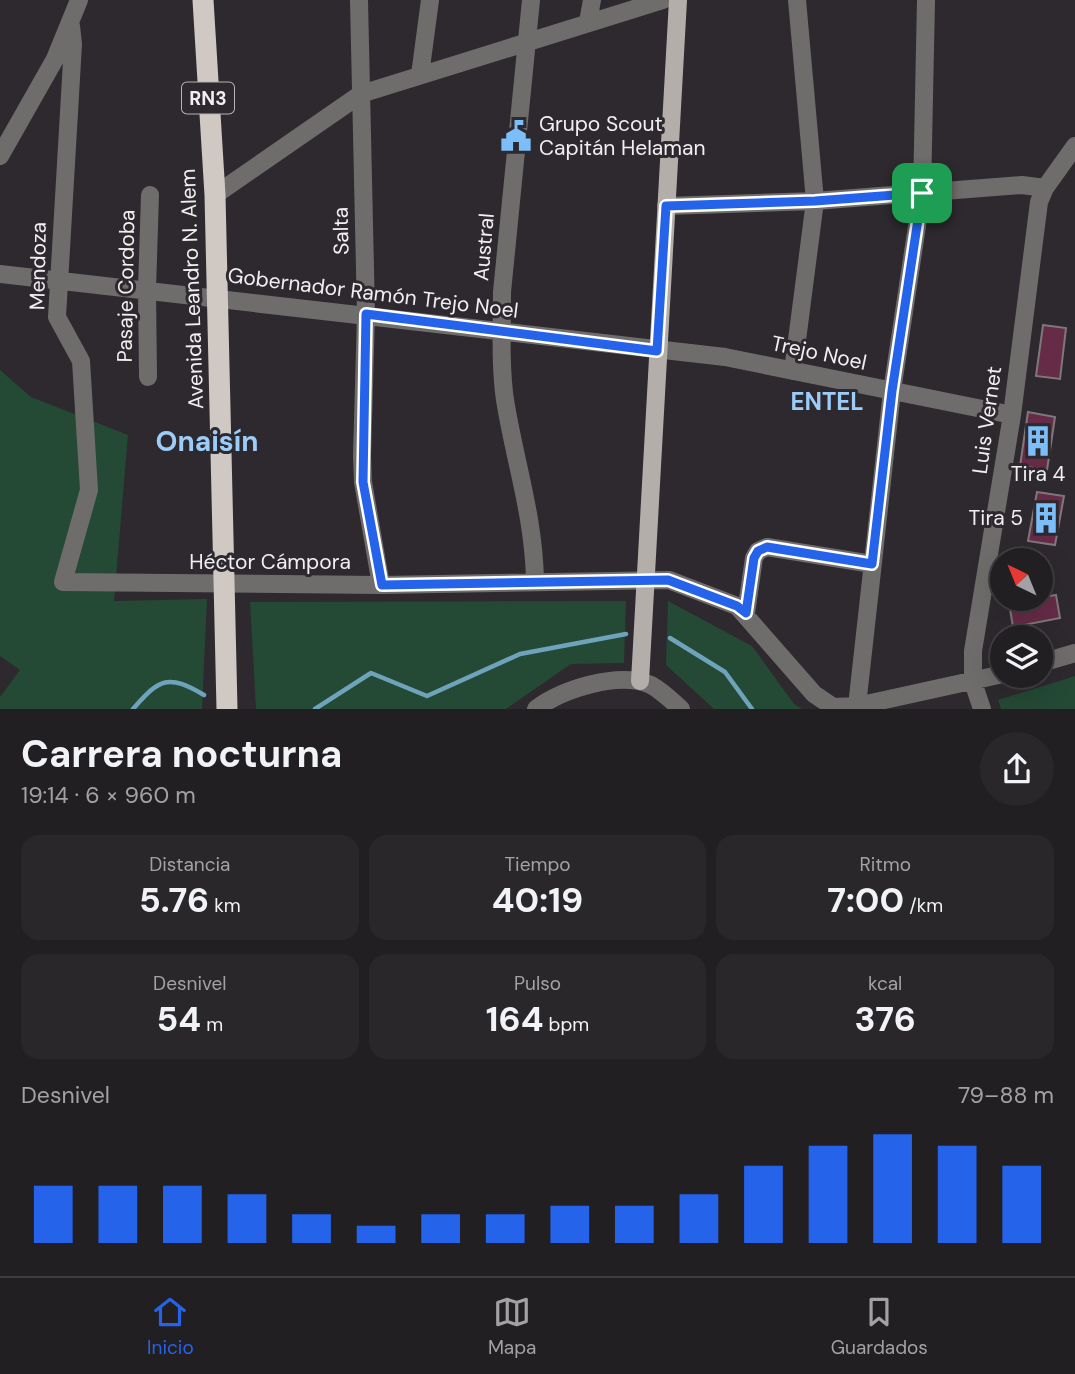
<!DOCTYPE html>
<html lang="es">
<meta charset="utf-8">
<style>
body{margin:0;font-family:"DM Sans",sans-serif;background:#2a272a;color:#f1f3f6;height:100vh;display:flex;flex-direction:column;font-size:26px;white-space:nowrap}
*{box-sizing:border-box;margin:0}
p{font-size:23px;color:#a2a2a5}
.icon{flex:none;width:38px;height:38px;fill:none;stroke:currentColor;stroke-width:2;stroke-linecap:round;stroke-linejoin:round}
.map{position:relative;height:709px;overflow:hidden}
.drawer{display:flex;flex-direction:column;background:#221f22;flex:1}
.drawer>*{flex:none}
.needle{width:46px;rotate:317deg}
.buttons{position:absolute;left:990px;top:548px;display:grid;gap:14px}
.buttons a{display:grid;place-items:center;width:63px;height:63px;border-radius:50%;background:#221f22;box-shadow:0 7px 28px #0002,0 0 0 2px #3f3d40;font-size:35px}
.pin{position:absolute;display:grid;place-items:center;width:60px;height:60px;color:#fff;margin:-30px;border-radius:14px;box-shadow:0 4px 10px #0006}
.round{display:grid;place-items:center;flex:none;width:74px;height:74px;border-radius:37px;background:#2a272a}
.overview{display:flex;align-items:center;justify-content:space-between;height:119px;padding:0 21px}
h1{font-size:38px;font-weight:700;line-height:52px}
.figures{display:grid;grid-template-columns:repeat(3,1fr);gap:10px;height:119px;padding:7px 21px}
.figures div{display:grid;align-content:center;border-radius:18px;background:#2a272a;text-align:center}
.figures b{font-size:35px;font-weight:700}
.figures small{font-size:19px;font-weight:400}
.figures p{font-size:19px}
.chart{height:196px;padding:14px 21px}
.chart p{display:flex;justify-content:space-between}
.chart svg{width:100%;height:126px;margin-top:7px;stroke:#2563eb;stroke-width:6}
.tab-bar{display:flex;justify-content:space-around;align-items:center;height:98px;border-top:2px solid #3f3d40;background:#221f22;font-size:19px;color:#a2a2a5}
.tab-bar a{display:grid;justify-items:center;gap:4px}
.tab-bar .selected{color:#2563eb}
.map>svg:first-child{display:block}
.green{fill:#244935}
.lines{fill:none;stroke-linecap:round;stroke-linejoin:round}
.stream{stroke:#6ea3bb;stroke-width:4.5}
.building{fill:#662b47;stroke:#7f787a;stroke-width:2}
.minor{stroke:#6f6d6b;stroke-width:18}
.major{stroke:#b4aeaa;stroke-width:18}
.highway{stroke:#cfc8c3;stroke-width:21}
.route-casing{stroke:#fff;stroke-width:14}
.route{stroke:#2563eb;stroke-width:9}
.labels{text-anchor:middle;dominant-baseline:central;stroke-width:6;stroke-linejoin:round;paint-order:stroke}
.shield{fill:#2d292e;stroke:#b6b4b7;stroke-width:2}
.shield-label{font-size:19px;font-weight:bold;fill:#f1eff2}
.poi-label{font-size:21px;fill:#f1eff2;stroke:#2d292e;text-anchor:start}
.street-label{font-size:21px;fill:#f1eff2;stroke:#2d292e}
.quarter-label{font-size:24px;font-weight:bold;fill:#9cccf8;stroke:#2d292e}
.district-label{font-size:28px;font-weight:bold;fill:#9cccf8;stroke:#2d292e}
</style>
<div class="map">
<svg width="1075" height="709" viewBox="0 0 1075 709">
<rect width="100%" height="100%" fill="#2d292e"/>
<path class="green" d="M0 370 31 397 128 435 114 601 207 599 202 709H0V697L20 670 0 656Z
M626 601 624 663 571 664 506 709H256L250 602Z
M668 601 752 646 794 704 802 709H714L666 665Z
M1075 676V709H1001L998 700Z"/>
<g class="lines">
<path class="stream" d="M670 638 725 672 752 709
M133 709C160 678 168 674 204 695
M315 709 371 673 427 696 520 654 626 634"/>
</g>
<path class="building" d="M1043 325 1066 328 1060 379 1036 376Z
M1028 412 1055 417 1047 470 1020 466Z
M1037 492 1064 496 1055 545 1028 541Z
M1056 595 1060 618 1013 627 1009 603Z"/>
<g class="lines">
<path class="minor" d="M359 0 366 314 362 456 363 482 381 585
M531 0 502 292C502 328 500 365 505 400 515 462 534 517 535 581
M588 22 592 0
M71 26 73 44 57 317 81 361 89 490 63 582 381 585 669 580 737 606 814 694 833 707 857 706 1003 674
M420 75 430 0
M0 156 55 59 79 0
M215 195 361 94 663 0
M666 206 815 201 1022 185 1045 188
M0 274 725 357 1012 415
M793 371 815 201 797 0
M148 377 147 289 150 195
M746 613 754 558 758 551 767 547 872 564
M1041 663 1075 653
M857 706 892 391 922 193 926 0
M536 709C562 689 619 671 651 685 662 691 672 701 681 709
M982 709 973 682V651L1012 415 1039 202 1045 188 1075 146"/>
<path class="major" d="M640 681 678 0"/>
<path class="highway" d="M203 0 215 195 227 709"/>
</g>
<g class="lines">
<defs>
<path id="route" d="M922 193 892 391 872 564 767 547 758 551 754 558 746 613 737 606 668 580 382 585 363 482 366 314 657 351 666 206 815 201Z"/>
</defs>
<use href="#route" class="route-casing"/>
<use href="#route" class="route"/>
</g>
<defs>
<symbol id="civic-bare" viewBox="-9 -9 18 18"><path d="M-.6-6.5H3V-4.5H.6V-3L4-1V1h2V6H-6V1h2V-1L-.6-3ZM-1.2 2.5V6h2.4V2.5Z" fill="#7bbef9" stroke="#2d292e" stroke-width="2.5" paint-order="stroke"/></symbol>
<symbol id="building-bare" viewBox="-9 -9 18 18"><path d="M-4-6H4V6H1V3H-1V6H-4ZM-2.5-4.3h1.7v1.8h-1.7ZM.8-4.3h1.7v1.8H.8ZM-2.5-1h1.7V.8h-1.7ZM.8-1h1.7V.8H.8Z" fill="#7bbef9" stroke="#2d292e" stroke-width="2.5" paint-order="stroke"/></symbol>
</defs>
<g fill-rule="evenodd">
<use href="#civic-bare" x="494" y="114" width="44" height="44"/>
<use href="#building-bare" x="1016" y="419" width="44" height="44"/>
<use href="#building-bare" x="1024" y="496" width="44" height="44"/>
</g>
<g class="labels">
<rect class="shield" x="182" y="82.5" width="52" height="31" rx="5"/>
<g class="shield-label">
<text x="208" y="98">RN3</text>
</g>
<g class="poi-label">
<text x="539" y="124">Grupo Scout<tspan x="539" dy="24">Capitán Helaman</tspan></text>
<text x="1038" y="474" text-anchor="middle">Tira 4</text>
<text x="1023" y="518" text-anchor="end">Tira 5</text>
</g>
<g class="street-label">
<text transform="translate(341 231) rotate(-91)">Salta</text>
<text transform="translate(484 247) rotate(-85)">Austral</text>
<text transform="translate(38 266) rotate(-89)">Mendoza</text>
<text transform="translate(126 286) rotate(-89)">Pasaje Cordoba</text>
<text transform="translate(192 289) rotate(-92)">Avenida Leandro N. Alem</text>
<text transform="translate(373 293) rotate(7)">Gobernador Ramón Trejo Noel</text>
<text transform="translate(819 353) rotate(12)">Trejo Noel</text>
<text transform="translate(987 420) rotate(-82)">Luis Vernet</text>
<text x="270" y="562">Héctor Cámpora</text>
</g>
<g class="quarter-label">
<text x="827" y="401">ENTEL</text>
</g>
<g class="district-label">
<text x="207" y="441">Onaisín</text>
</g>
</g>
</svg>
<div class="buttons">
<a><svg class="needle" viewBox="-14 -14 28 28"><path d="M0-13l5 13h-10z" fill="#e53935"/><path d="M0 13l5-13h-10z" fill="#a2a2a5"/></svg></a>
<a><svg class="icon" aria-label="layers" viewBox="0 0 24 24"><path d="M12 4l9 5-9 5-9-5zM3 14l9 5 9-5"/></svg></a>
</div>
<div class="pin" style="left:922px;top:193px;background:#1e9e55"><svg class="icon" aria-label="arrive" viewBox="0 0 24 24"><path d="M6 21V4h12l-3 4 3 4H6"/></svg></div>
</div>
<section class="drawer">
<div class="overview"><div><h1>Carrera nocturna</h1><p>19:14 · 6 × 960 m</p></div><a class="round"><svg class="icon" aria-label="share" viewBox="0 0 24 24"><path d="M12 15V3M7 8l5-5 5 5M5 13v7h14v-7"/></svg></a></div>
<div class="figures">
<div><p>Distancia</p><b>5.76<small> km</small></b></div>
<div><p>Tiempo</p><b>40:19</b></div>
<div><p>Ritmo</p><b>7:00<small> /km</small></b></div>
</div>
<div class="figures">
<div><p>Desnivel</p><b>54<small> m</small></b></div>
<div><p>Pulso</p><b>164<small> bpm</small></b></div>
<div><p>kcal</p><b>376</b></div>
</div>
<div class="chart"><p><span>Desnivel</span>79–88 m</p>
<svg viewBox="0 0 160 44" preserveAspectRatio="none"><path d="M5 44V24M15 44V24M25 44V24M35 44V27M45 44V34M55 44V38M65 44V34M75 44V34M85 44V31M95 44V31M105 44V27M115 44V17M125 44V10M135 44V6M145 44V10M155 44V17"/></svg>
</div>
</section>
<nav class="tab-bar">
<a class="selected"><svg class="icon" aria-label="home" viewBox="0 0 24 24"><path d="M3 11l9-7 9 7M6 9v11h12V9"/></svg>Inicio</a>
<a><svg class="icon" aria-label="map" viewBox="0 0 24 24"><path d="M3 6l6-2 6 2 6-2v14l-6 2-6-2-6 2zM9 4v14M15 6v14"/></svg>Mapa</a>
<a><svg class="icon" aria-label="saved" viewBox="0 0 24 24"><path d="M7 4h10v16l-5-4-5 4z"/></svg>Guardados</a>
</nav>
